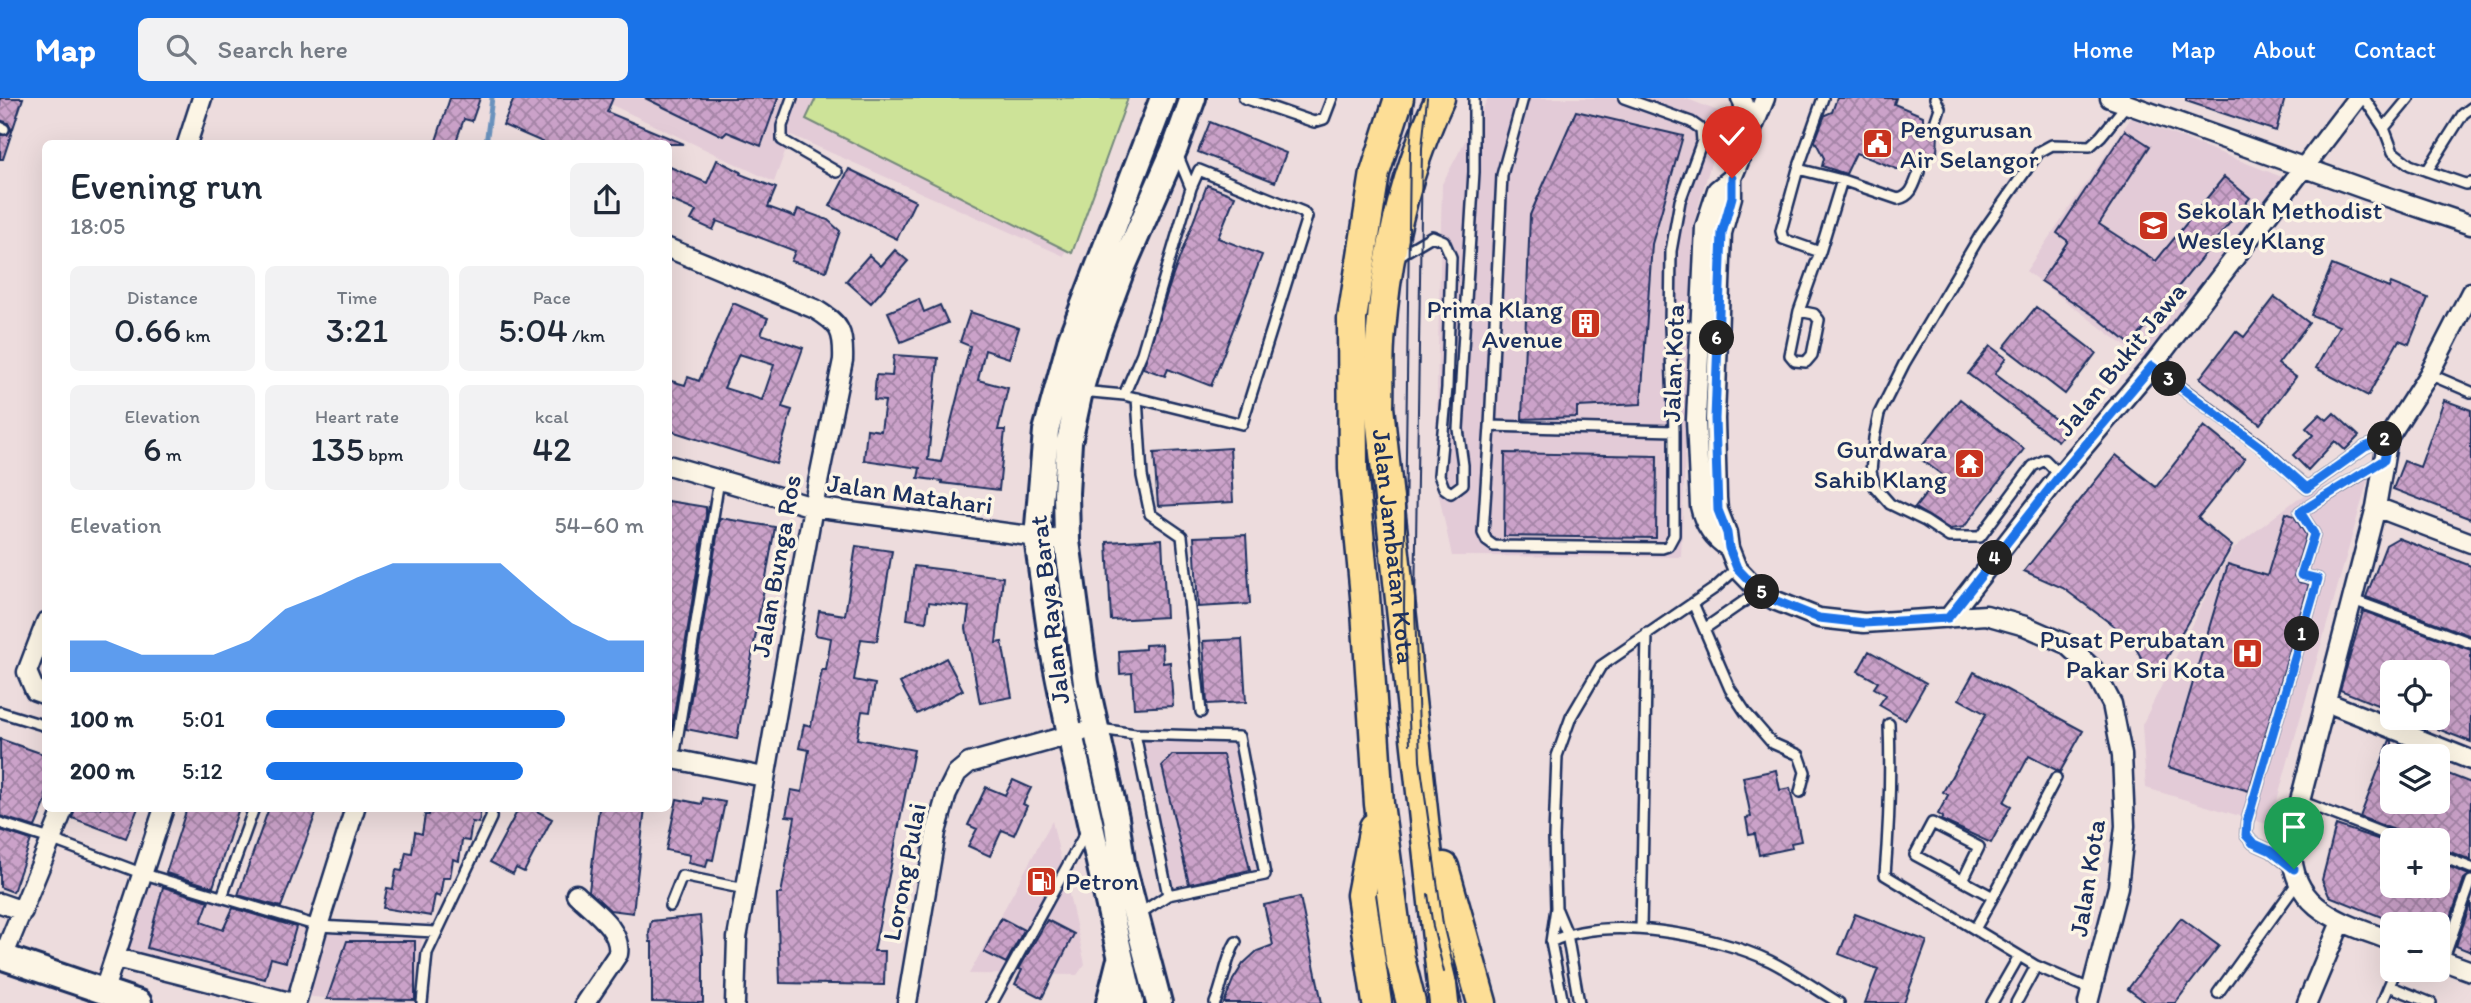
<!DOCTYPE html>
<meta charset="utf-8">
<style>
body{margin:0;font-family:Itim,sans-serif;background:#f2f2f3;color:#1f2937;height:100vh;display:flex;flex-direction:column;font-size:26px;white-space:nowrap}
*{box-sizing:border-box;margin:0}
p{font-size:23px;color:#747a83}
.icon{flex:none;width:38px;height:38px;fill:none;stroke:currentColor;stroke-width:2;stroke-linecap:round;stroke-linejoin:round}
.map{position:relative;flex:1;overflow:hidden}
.sheet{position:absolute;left:42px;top:42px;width:630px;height:672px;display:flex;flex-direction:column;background:#fff;border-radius:10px;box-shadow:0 7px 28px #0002}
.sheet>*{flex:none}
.buttons{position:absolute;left:2380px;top:562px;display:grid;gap:14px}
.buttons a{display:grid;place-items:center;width:70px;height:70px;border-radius:10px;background:#fff;box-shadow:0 7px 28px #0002;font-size:35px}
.pin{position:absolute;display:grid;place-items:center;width:60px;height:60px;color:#fff;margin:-72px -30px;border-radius:50% 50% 50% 0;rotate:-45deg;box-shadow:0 0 7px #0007}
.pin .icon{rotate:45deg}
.km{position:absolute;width:35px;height:35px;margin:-18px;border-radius:50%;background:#222;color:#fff;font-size:19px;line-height:35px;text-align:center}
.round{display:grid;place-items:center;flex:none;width:74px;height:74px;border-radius:10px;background:#f2f2f3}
.overview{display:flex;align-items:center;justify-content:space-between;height:119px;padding:0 28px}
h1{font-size:38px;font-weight:600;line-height:52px}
.figures{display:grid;grid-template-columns:repeat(3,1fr);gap:10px;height:119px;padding:7px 28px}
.figures div{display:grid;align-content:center;border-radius:10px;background:#f2f2f3;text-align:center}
.figures b{font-size:35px;font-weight:600}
.figures small{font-size:19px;font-weight:400}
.figures p{font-size:19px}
.chart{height:196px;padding:14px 28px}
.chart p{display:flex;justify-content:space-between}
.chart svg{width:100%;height:126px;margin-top:7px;fill:#1a73e8;opacity:.7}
ul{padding:0 28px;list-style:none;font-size:23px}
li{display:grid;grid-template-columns:112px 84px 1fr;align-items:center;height:52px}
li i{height:18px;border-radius:9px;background:#1a73e8}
header{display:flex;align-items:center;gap:42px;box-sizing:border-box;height:98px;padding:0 35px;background:#1a73e8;color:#fff}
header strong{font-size:33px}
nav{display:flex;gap:38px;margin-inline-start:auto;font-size:24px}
.search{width:490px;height:63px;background:#f2f2f3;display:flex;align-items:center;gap:18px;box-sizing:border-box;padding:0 24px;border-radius:10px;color:#747a83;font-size:26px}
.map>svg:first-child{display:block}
.built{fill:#e3cbd7}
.grass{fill:#cde398;stroke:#74897b;stroke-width:2}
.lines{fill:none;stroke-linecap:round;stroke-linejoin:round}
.stream{stroke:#6a92bd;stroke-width:5}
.building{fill:url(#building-cross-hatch);stroke:#1b2f5e;stroke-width:2;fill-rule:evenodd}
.service-casing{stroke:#1b2f5e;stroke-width:14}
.minor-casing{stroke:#1b2f5e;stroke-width:23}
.secondary-casing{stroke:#1b2f5e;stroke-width:30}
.trunk-casing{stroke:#1b2f5e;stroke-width:33}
.service{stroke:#fcf5e5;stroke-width:9}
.minor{stroke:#fcf5e5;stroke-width:18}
.secondary{stroke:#fcf5e5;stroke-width:24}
.trunk{stroke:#fdde96;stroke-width:28}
.tram{stroke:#1b2f5e;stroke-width:2}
.route-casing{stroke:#fff;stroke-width:14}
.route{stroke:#1a73e8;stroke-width:9}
.labels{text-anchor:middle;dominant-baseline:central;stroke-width:7;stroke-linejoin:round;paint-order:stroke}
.poi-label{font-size:26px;fill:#1b2f5e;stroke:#fcf5e5;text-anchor:start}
.street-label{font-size:26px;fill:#1b2f5e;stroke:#fcf5e5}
</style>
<header>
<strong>Map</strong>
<div class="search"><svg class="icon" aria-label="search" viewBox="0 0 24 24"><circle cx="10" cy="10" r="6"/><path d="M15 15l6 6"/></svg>Search here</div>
<nav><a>Home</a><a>Map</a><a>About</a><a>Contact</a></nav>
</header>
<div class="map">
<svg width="2471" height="905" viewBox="0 0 2471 905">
<defs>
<pattern id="building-cross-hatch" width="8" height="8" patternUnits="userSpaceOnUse" patternTransform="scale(1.75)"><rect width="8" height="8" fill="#cba2c9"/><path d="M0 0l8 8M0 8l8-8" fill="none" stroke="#a484a6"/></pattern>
</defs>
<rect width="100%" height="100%" fill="#eddcdd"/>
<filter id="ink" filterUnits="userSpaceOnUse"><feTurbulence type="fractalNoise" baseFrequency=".0143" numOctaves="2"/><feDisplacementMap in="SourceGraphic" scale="14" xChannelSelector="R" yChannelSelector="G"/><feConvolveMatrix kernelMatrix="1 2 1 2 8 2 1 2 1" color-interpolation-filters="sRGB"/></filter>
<g filter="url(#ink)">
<path class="built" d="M597 0H1121L1064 158 791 37 774 84Z
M1488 0H1685L1725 16 1694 124 1681 459 1452 458 1435 379 1442 86Z
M2131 20 2287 81 2145 263 2026 173Z
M2371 371 2270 727 2146 690 2142 627 2213 484 2234 450 2297 401Z
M1140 641 1234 643 1260 773 1172 791Z
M1052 723 1085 866 1077 877 969 876Z
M144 780 323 833 422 838 417 905H372L276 895 126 855Z"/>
<path class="grass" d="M816 0H1128L1072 155 806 21Z"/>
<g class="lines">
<path class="stream" d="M486 46 492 0"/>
</g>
<path class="building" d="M0 0H23L3 61H0V37H7L11 31 8 25 0 22Z
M450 0H480L472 23 464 21 455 46H444L436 43Z
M514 0H613L607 14 684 46H547L503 27Z
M645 0H778L761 48 727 34 723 38Z
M1837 0H1896L1894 6 1923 18V24L1927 26 1929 33 1938 34 1937 56 1925 70 1921 67 1913 71 1908 68 1902 73 1856 55 1846 76 1822 68 1824 60 1815 43 1825 17 1832 14Z
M2186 0H2285L2276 33 2186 3Z
M1576 13 1683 38 1652 146 1641 306 1577 309V319L1522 321 1530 117Z
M1210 24 1286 55 1275 84 1198 54Z
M2125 32 2150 48 2099 126 2156 163 2224 79 2250 100 2131 247 2098 220 2041 183 2068 143 2057 135Z
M717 62 741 74 740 76 776 90 768 109 795 119 798 111 828 122 840 133 826 173 791 163 795 153 717 123 713 132 691 122 696 113 668 101V68L707 85Z
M849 71 915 103 897 141 830 108Z
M1207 87 1235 98 1218 140 1262 157 1211 288 1168 271 1165 278 1143 270 1172 180Z
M895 152 908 163 871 205 846 183 869 157 881 168Z
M2332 167 2389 190 2391 185 2428 200 2409 246 2399 242 2368 298 2316 270 2339 228 2311 217Z
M2275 199 2309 225 2278 266 2296 279 2260 326 2200 280 2236 233 2244 239Z
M919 201 924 214 940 207 948 225 901 244 888 214Z
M733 205 768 220 761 236 803 250 782 309 792 312 776 366 668 332V282L685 287 688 279 699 283ZM739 256 774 267 762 302 724 290Z
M2036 209 2096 255 2065 296 2004 249Z
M970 214 1019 230 1009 260 985 252 978 282 1008 290 998 332H1005L999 392 942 385V383L918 380 920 370 864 362 867 331 881 333 885 303 874 302 876 277 892 278 894 257 938 260 928 362 941 364 970 248 960 244Z
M1990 248 2006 260 1995 276 2068 331 2058 343 1968 276Z
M1960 301 2024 351 1964 429 1950 431 1915 410 1941 376 1915 357Z
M2444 302 2471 312V421L2393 391 2404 363 2420 369Z
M2334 315 2359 338 2345 352 2335 343 2308 372 2293 357 2313 337 2306 330 2320 316 2327 322Z
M2204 328 2245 361 2198 420 2232 448 2154 582 2130 540 2063 490 2024 473 2116 357 2156 389Z
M1230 350 1233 404 1158 408 1154 355Z
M1505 355 1657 358 1656 440 1504 438Z
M668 403 706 409V417L672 629 668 628Z
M2286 415 2294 418 2306 437 2294 478 2299 484 2309 486 2249 693 2168 669 2228 466 2267 478Z
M720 420 775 429 737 641 686 631Z
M1246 437 1250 506 1198 509 1194 439Z
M2398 440 2471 468V538L2366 499 2386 447Z
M1162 441 1166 519 1111 522 1107 444Z
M856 448 892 453 877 543 861 541 854 582 875 586 870 614 862 613 857 641 914 652 874 853H885L884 887 780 885 777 796H781L795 719 786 718 791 692 802 694 809 652 799 650 804 626 811 628 822 572H826L831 540 815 537 819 513 845 517Z
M914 468 1003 479 996 545 1002 544 1012 599 980 605 966 530 969 509 929 504 926 524 907 521Z
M2363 513 2471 552V644L2438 631V574H2392V613L2340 592Z
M1242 541 1246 604 1207 606 1203 543Z
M1162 546 1163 565 1170 564 1173 608 1134 610 1132 575 1120 576 1119 553 1145 551V547Z
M1869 553 1926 585 1905 622 1879 607 1886 597 1874 590 1878 584 1858 573Z
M946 560 963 592 917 616 900 585Z
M1974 574 2083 633 2060 674 2029 658 2004 704 2011 708 1991 745 1941 722 1943 719 1938 716 1948 697 1943 694 1986 616 1959 601Z
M0 641 46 657V703L35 729 0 718Z
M2390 642 2392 643V704H2438V672L2471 685V762L2440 750 2444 742H2407L2403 735 2360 719Z
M1172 657H1223L1250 772 1189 786 1162 668Z
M1776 672 1780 692 1790 690 1801 743 1791 745 1792 750 1759 757 1755 736 1749 737 1746 720 1751 719 1743 679Z
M1013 682 1031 690 1023 706 1027 708 1014 737 1002 732 990 758 968 748 977 731 968 727 986 689 1005 697Z
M703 700 725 704 713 762 708 761 706 769 688 765 690 757 666 752 677 701 702 706Z
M75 710H138L126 740 72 720Z
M187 710H239L213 789 166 775Z
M269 710H318L281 809 238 797Z
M430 710H481L479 725 472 724 469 743 462 742 459 763 453 761 450 780H443L440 799 435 797 431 818 383 810 387 790 393 791 396 772 402 773 406 754 412 755 415 734 422 736 425 717H429Z
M519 710H531L552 721 524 774 516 770 513 776 490 764Z
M599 710H645L633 815 610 812 589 793Z
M2336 727 2392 746V788H2438V764L2469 777 2464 781 2443 843 2438 841V826H2399L2329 798 2322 782Z
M0 732 31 742 13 794 0 789Z
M163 789 209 803 201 824 223 832 233 810 296 829 286 864 271 860 265 881 147 850Z
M1300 799 1322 905H1224L1233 882 1243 866 1257 853 1273 847 1264 807Z
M2471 804V854L2456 848Z
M1855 816 1927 843 1904 905H1865L1878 871 1839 856Z
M700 818 703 855V905L652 904V844H650L649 835 651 823Z
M1001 820 1024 832 1006 865 984 854Z
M2181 820 2219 848 2175 905H2147L2128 891Z
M1047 822 1074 836 1042 900 1015 886 1022 872 1019 871Z
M347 843H415V902L327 901Z"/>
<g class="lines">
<defs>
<path id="service" d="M792 0 782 28V42L837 74
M1244 0 1314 24 1324 21 1332 0
M1523 0 1502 77 1490 328 1674 333 1670 228 1671 153 1680 103 1702 43 1701 31 1691 24 1624 0
M1823 0 1798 71 1842 82 1898 101C1912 98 1914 87 1919 74
M2364 0 2384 30 2393 54 2410 67 2465 86 2471 85
M1934 28 1940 10 1935 0
M0 29 4 31
M2384 30 2409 0
M1178 58 1191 90
M1798 71 1781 133 1783 141 1820 154
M1199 72 1303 114 1307 119 1242 326 1124 297 1142 255 1191 90Z
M2427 73 2463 16 2471 10
M1395 160 1432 138 1444 143 1451 159 1447 290 1439 377 1444 390 1451 395 1463 386V367L1458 331 1474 74V0
M1799 213 1790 257 1795 263 1806 264 1812 257 1819 222 1814 216 1799 213 1820 154 1842 82
M1670 228H1702
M2152 268 2263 350 2307 390 2365 349 2388 340
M2429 276 2471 294
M1081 293 1124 297
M1137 300 1142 378 1150 416 1182 438 1201 614
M1490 328 1483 435 1487 443 1494 448 1662 450 1668 448 1674 437V333
M2060 377 2045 362 2033 368 1980 439H1949L1925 423 1890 406 1875 389 1871 374 1874 340 1879 316 1904 266 1981 136 2039 54 2052 47 2090 48 2101 38 2127 6
M2353 502 2471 545
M1693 505 1730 591 1746 615 1772 645 1799 657 1805 674 1800 694
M1704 531 1759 493
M0 614 46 628
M1889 626C1891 677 1889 727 1885 777L2036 868 2092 892
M1100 631 1135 636 1239 639 1265 777 1168 797 1139 816
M1135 636 1168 797
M674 661 719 382
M2300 703 2400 742
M0 725 53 742 141 775 318 828 435 834
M2438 757 2471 770
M2292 770 2271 753 2253 745 2246 737 2247 724 2318 481 2301 477 2314 436 2300 414 2383 363
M1963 782 1979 749 1932 725 1915 757 1993 799 1975 831
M222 799 254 710
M1993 799 2056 680
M670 808 682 778 745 791
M1557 812 1567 836 1579 905
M1641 831 1647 535
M1551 844C1605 816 1716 837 1770 863 1794 875 1816 891 1839 905
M2443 863 2471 783
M2389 888 2396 872
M2218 895 2298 784
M422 905 427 855 491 720 492 710
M992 905 1087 732
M1215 905C1224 885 1225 862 1236 844
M1563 905 1551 844 1556 810 1554 739 1557 658 1571 619 1601 568 1715 490 1737 470
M1992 905 2019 858
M2016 905 2036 868
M2382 905 2389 888 2431 905"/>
<path id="minor" d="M1741 0 1744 6 1742 45
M1765 0 1732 80V99L1722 135 1715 321 1717 400 1718 412 1727 435 1729 450 1737 470 1759 493 1774 502 1819 520 1864 525 1986 517 2025 528 2066 546 2094 572 2112 606 2122 657 2125 728 2118 789 2088 905
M2110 0 2367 92 2471 127
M187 46 202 0
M668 150 815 211C840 226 844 233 843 262L813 409 737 840 735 905
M668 367 813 409 1067 443
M2376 409 2471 445
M1729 450C1713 440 1704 426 1700 408L1696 322 1705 129 1717 92 1732 80
M1948 520 2060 377 2152 268 2357 0
M46 524 27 574 35 593 46 597
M2326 604 2471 662
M668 660 764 679
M576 796C592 812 622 831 618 856L585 905
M0 805 23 813
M2392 843C2342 824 2289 812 2292 746 2293 732 2298 717 2300 703L2376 409 2388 340 2429 276 2471 194
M3 859 64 710
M116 860 293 905
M2438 861 2471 873
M104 892 164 710
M296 905 318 828 355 710
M907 905 936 734 947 695 957 675 969 665 1081 634
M2307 905 2341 824"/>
<path id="secondary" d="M0 858 139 905
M1109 905 1119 865
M1131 905 1070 636 1052 547 1037 440 1046 333 1071 240 1163 0
M1159 905 1122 764 1116 720 1086 585 1067 443 1066 395 1069 344 1080 293 1094 246 1122 171 1175 50 1193 0"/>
<g id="trunk">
<path d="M1399 0 1375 75 1352 221 1353 371 1365 498 1379 706 1400 861 1411 905"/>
<path id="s1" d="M1440 0C1406 73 1387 154 1381 233 1378 258 1380 284 1379 309L1444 905"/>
<path d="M1374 729 1361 797 1377 905"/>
<path d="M1444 769 1482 905"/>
</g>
</defs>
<use href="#service" class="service-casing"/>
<use href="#minor" class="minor-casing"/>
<use href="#secondary" class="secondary-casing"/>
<use href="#trunk" class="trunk-casing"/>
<use href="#service" class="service"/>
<use href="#minor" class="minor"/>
<use href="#secondary" class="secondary"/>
<use href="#trunk" class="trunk"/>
<path class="tram" d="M1427 0 1422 50 1415 510 1420 663 1443 826 1462 905
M1410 646 1404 510 1410 52 1414 0
M1428 796 1433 829 1444 874"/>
</g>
</g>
<g class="lines" filter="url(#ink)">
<defs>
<path id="route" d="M1732 80V99L1722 135 1715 321 1718 412 1727 435 1729 450 1737 470 1759 493 1774 502 1819 520 1864 525 1948 520 2060 377 2152 268 2263 351 2307 390 2365 349 2388 340 2384 362 2300 414 2314 436 2301 477 2318 481 2247 724 2246 737 2253 745 2271 753 2294 771"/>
</defs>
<use href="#route" class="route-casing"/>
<use href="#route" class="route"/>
</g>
<defs>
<symbol id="civic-square" viewBox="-11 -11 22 22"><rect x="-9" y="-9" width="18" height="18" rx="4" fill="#c8321e" stroke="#fcf5e5"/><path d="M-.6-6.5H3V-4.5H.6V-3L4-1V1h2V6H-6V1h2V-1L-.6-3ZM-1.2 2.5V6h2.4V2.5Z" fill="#fff"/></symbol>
<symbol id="school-square" viewBox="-11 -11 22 22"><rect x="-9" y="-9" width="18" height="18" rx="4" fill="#c8321e" stroke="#fcf5e5"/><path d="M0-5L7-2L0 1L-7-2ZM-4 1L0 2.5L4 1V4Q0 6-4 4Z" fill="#fff"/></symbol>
<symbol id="building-square" viewBox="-11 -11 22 22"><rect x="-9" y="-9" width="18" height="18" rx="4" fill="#c8321e" stroke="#fcf5e5"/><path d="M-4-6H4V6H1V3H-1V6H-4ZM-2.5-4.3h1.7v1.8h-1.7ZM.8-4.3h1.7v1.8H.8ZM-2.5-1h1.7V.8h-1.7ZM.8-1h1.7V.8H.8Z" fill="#fff"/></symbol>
<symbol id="temple-square" viewBox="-11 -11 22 22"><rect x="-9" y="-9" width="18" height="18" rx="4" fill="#c8321e" stroke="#fcf5e5"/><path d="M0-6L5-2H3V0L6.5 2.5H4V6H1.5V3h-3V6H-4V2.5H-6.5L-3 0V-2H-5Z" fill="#fff"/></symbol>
<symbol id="hospital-square" viewBox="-11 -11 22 22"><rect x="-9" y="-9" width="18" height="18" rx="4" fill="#c8321e" stroke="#fcf5e5"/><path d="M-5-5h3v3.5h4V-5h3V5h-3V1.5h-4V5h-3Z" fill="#fff"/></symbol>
<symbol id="fuel-square" viewBox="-11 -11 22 22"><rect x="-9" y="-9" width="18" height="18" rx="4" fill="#c8321e" stroke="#fcf5e5"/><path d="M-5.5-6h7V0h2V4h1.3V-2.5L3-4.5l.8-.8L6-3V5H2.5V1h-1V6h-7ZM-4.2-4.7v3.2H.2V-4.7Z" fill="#fff"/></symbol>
</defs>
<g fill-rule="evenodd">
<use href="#civic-square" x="1860" y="28" width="35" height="35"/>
<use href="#school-square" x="2136" y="110" width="35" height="35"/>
<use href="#building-square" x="1568" y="208" width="35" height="35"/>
<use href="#temple-square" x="1952" y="348" width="35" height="35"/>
<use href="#hospital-square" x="2230" y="538" width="35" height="35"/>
<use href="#fuel-square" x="1024" y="766" width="35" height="35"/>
</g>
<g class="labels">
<g class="poi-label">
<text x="1900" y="31">Pengurusan<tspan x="1900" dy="30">Air Selangor</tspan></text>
<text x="2177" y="112">Sekolah Methodist<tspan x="2177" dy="30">Wesley Klang</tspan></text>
<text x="1563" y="211" text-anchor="end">Prima Klang<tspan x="1563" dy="30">Avenue</tspan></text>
<text x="1947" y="351" text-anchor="end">Gurdwara<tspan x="1947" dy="30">Sahib Klang</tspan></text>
<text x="2225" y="541" text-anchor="end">Pusat Perubatan<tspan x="2225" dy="30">Pakar Sri Kota</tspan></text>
<text x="1065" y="783">Petron</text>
</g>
<g class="street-label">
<text transform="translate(2121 261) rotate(-51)">Jalan Bukit Jawa</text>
<text transform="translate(1673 265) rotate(-88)">Jalan Kota</text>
<text transform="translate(910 396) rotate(8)">Jalan Matahari</text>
<text stroke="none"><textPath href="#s1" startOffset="458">Jalan Jambatan Kota</textPath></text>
<text transform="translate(776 468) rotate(-80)">Jalan Bunga Ros</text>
<text transform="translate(1049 512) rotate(-97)">Jalan Raya Barat</text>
<text transform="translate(904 774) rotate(-79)">Lorong Pulai</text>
<text transform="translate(2087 780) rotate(-81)">Jalan Kota</text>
</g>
</g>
</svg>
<div class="buttons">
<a><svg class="icon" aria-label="locate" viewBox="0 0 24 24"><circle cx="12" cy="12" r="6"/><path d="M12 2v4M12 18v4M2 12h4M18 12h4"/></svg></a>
<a><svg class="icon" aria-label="layers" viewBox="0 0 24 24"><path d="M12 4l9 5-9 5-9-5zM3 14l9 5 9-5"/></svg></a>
<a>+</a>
<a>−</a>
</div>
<div class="pin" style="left:2294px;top:771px;background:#1e9e55"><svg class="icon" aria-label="arrive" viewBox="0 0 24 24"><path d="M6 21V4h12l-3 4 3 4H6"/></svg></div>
<div class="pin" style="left:1732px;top:80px;background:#d93025"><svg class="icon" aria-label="check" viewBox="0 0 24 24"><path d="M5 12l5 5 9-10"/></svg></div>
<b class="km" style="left:2302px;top:536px">1</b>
<b class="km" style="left:2385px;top:341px">2</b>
<b class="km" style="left:2169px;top:281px">3</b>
<b class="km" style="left:1995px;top:460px">4</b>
<b class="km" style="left:1762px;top:494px">5</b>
<b class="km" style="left:1717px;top:240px">6</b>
<section class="sheet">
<div class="overview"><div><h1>Evening run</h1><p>18:05</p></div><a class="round"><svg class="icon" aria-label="share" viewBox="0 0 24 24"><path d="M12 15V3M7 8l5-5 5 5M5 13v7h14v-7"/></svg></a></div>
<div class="figures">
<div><p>Distance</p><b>0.66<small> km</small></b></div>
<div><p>Time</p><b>3:21</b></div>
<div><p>Pace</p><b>5:04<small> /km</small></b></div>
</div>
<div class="figures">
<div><p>Elevation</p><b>6<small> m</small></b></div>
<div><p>Heart rate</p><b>135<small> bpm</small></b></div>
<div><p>kcal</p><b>42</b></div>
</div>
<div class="chart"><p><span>Elevation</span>54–60 m</p>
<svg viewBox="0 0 160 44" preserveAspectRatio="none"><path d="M0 44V33L10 33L20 38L30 38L40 38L50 33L60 22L70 17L80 11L90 6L100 6L110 6L120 6L130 17L140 27L150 33L160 33V44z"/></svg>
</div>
<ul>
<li><b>100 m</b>5:01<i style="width:79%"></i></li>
<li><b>200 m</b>5:12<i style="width:68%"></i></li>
</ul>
</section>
</div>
